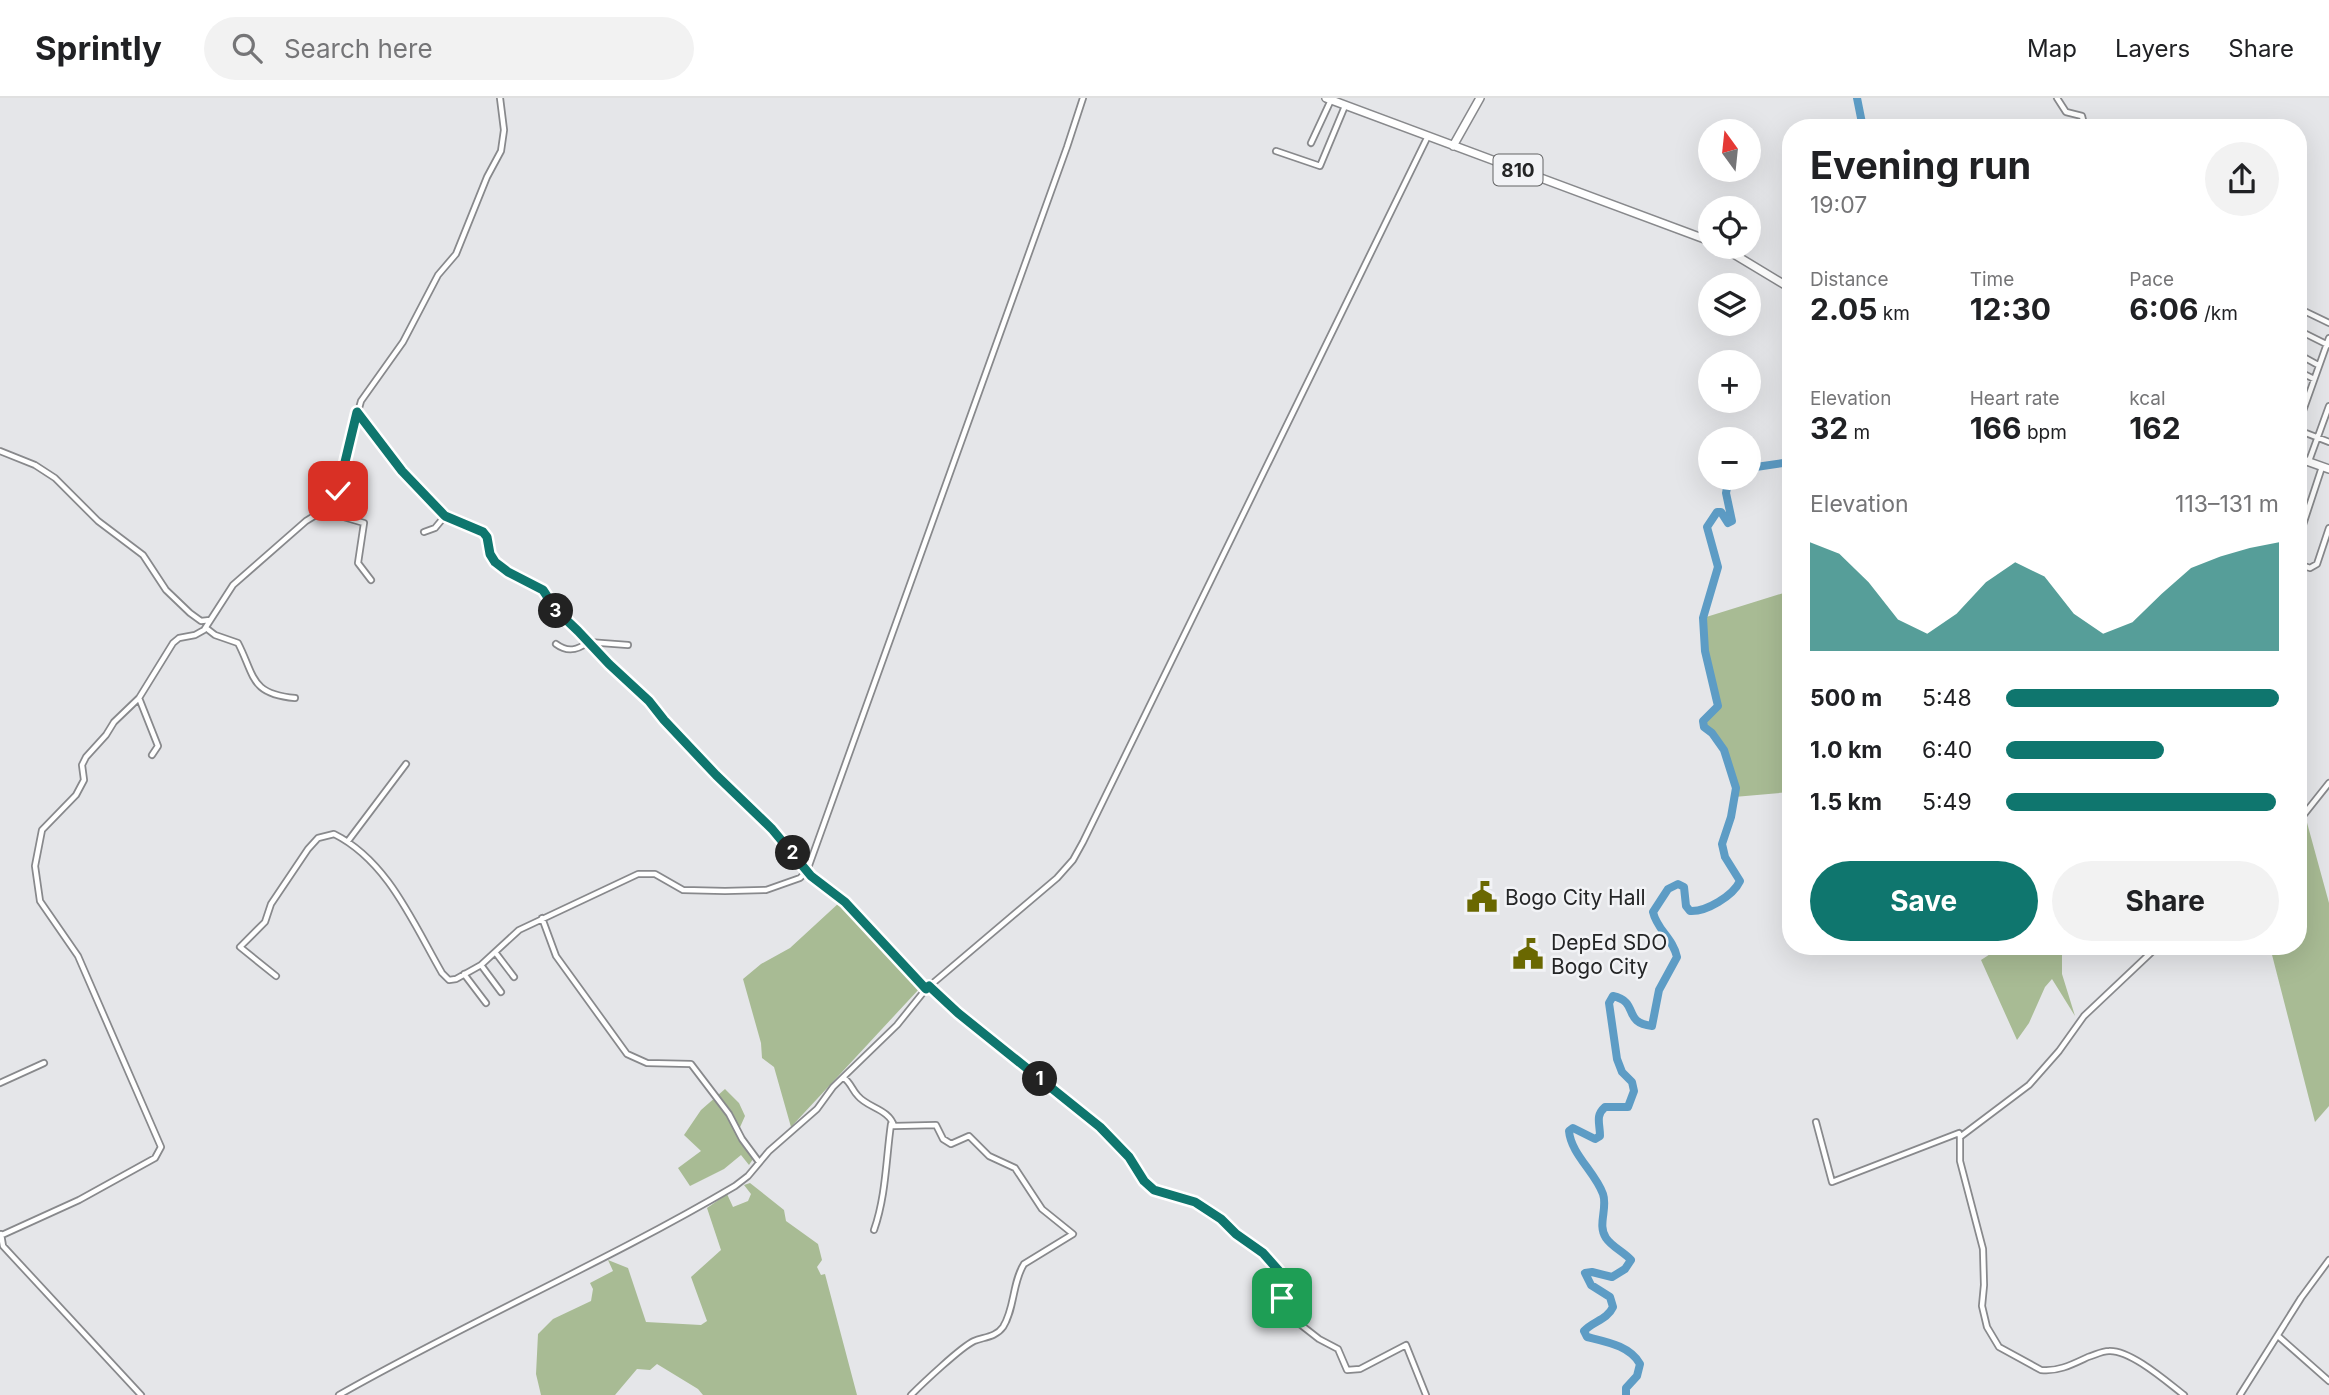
<!DOCTYPE html>
<meta charset="utf-8">
<style>
body{margin:0;font-family:Inter,sans-serif;background:#f2f2f2;color:#202124;height:100vh;display:flex;flex-direction:column;font-size:26px;white-space:nowrap}
*{box-sizing:border-box;margin:0}
p{font-size:23px;color:#757577}
.icon{flex:none;width:38px;height:38px;fill:none;stroke:currentColor;stroke-width:2;stroke-linecap:round;stroke-linejoin:round}
.map{position:relative;flex:1;overflow:hidden}
.sheet{position:absolute;left:1782px;top:21px;width:525px;height:836px;display:flex;flex-direction:column;background:#fff;border-radius:28px;box-shadow:0 7px 28px #0002}
.sheet>*{flex:none}
.needle{width:46px;rotate:345deg}
.buttons{position:absolute;left:1698px;top:21px;display:grid;gap:14px}
.buttons a{display:grid;place-items:center;width:63px;height:63px;border-radius:50%;background:#fff;box-shadow:0 7px 28px #0002;font-size:35px}
.pin{position:absolute;display:grid;place-items:center;width:60px;height:60px;color:#fff;margin:-30px;border-radius:14px;box-shadow:0 4px 10px #0006}
.km{position:absolute;width:35px;height:35px;margin:-18px;border-radius:50%;background:#222;color:#fff;font-size:19px;line-height:35px;text-align:center}
.round{display:grid;place-items:center;flex:none;width:74px;height:74px;border-radius:37px;background:#f2f2f2}
.headline{display:flex;align-items:center;justify-content:space-between;height:119px;padding:0 28px}
h1{font-size:38px;font-weight:700;line-height:52px}
.stats{display:grid;grid-template-columns:repeat(3,1fr);gap:10px;height:119px;padding:7px 28px}
.stats div{display:grid;align-content:center}
.stats b{font-size:30px;font-weight:700}
.stats small{font-size:19px;font-weight:400}
.stats p{font-size:19px}
.chart{height:196px;padding:14px 28px}
.chart p{display:flex;justify-content:space-between}
.chart svg{width:100%;height:126px;margin-top:7px;fill:#0f766e;opacity:.7}
.cta{display:flex;gap:14px;margin-top:auto;padding:14px 28px}
.cta a{flex:1;height:80px;border-radius:42px;background:#0f766e;color:#fff;font-size:28px;font-weight:700;line-height:80px;text-align:center}
.cta a+a{background:#f2f2f2;color:#202124}
ul{padding:0 28px;list-style:none;font-size:23px}
li{display:grid;grid-template-columns:112px 84px 1fr;align-items:center;height:52px}
li i{height:18px;border-radius:9px;background:#0f766e}
header{display:flex;align-items:center;gap:42px;box-sizing:border-box;height:98px;padding:0 35px;background:#fff;border-bottom:2px solid #e0e0e0}
header strong{font-size:33px}
nav{display:flex;gap:38px;margin-inline-start:auto;font-size:24px}
.search{width:490px;height:63px;background:#f2f2f2;display:flex;align-items:center;gap:18px;box-sizing:border-box;padding:0 24px;border-radius:38px;color:#757577;font-size:26px}
.map>svg:first-child{display:block}
.green{fill:#a8bb94}
.lines{fill:none;stroke-linecap:round;stroke-linejoin:round}
.river{stroke:#5d9cc5;stroke-width:8}
.minor-casing{stroke:#88898c;stroke-width:8}
.highway-casing{stroke:#88898c;stroke-width:10}
.minor{stroke:#fff;stroke-width:4.5}
.highway{stroke:#fff;stroke-width:7}
.route-casing{stroke:#fff;stroke-width:14}
.route{stroke:#0f766e;stroke-width:9}
.labels{text-anchor:middle;dominant-baseline:central;stroke-width:5;stroke-linejoin:round;paint-order:stroke}
.shield{fill:#f2f3f6;stroke:#626364;stroke-width:2}
.shield-label{font-size:19px;font-weight:bold;fill:#242526}
.poi-label{font-size:21px;fill:#242526;stroke:#f2f3f6;text-anchor:start}
</style>
<header>
<strong>Sprintly</strong>
<div class="search"><svg class="icon" aria-label="search" viewBox="0 0 24 24"><circle cx="10" cy="10" r="6"/><path d="M15 15l6 6"/></svg>Search here</div>
<nav><a>Map</a><a>Layers</a><a>Share</a></nav>
</header>
<div class="map">
<svg width="2329" height="1297" viewBox="0 0 2329 1297">
<rect width="100%" height="100%" fill="#e5e6e9"/>
<path class="green" d="M1790 493V694L1734 699C1737 676 1724 642 1704 629L1703 623 1718 607 1705 553 1703 520Z
M2306 721 2329 805V1008L2315 1024 2270 849H2298V731Z
M840 804 920 890 791 1029 774 969 762 960 761 945 743 881 761 866 790 850Z
M2001 849H2060L2062 856V876L2075 918 2052 881 2045 889 2029 925 2017 942 1981 862Z
M725 991 739 1005 745 1018 737 1036 753 1061 749 1067 741 1057 724 1071 690 1088 678 1070 701 1053 684 1037 701 1012Z
M750 1085 784 1112 786 1123 818 1146 822 1162 817 1169 821 1177 825 1176 857 1297H703L698 1291 657 1266 650 1272 637 1271 615 1297H541L536 1276 538 1236 553 1221 591 1203 593 1191 590 1185 613 1173 608 1162 628 1170 646 1224 701 1227 707 1223 691 1179 721 1152 707 1110 727 1096 733 1109 748 1103 751 1096 744 1087Z"/>
<g class="lines">
<path class="river" d="M1857 0 1863 30
M1748 366 1756 369 1790 364
M1626 1297V1290L1637 1278 1640 1266C1630 1248 1607 1244 1587 1239L1584 1233C1593 1223 1607 1222 1613 1209L1610 1199 1591 1187 1585 1175 1592 1174 1612 1179 1625 1171 1631 1162C1624 1154 1612 1149 1606 1140 1597 1127 1608 1110 1603 1096 1595 1074 1571 1056 1569 1033L1573 1030 1595 1041 1600 1038C1600 1025 1595 1018 1605 1009H1628L1634 993 1632 984 1622 974 1617 961 1609 905 1613 898C1640 904 1622 925 1652 928L1659 892 1677 859C1673 840 1657 832 1653 814L1668 791 1678 786 1684 789 1686 808 1690 813C1706 814 1733 798 1740 783L1725 759 1722 746 1731 719 1736 690 1724 652 1712 635 1704 629 1703 623 1718 608 1705 553 1703 520 1718 469 1707 429 1717 414H1721L1728 425 1732 423 1726 395 1729 380"/>
<defs>
<path id="minor" d="M2057 0 2066 14 2082 18 2085 30
M1311 45 1331 2
M1276 53 1320 68 1345 8
M2298 210 2329 225
M2298 232 2328 247
M2298 256 2318 267
M2298 273 2314 281
M357 314 402 373 445 418 483 434 487 439 490 456 495 464 508 474 543 492 556 512 578 533 609 566 640 593 716 677 772 731 811 778 845 804 926 891
M2298 327 2329 240
M2298 332 2329 344
M0 353 35 367 55 380 98 423 143 457 166 492 190 515 201 523 210 522
M2309 363 2329 308
M323 413 364 425 358 465 371 482
M424 434 435 430 445 418
M2298 442 2322 369
M2298 466 2310 470 2317 466 2329 430
M206 530 215 537 238 545C255 578 250 596 295 600
M556 546C568 555 578 552 588 544L628 547
M139 600 158 648 152 657
M2298 724 2329 685
M348 743 406 666
M542 820 556 858 627 956 647 965 691 966 729 1016 742 1041 759 1064
M2157 849 2084 918 2059 953 2029 987 1960 1039V1063L1983 1151 1984 1187 1982 1208 1987 1229 1999 1249 2041 1272C2058 1274 2073 1266 2088 1259 2095 1257 2102 1253 2109 1253 2131 1252 2167 1284 2184 1297
M495 854 514 879
M481 867 501 894
M464 876 486 905
M276 878 240 849 265 824 271 806 308 751 318 740 334 736C388 763 413 825 442 875L449 882 456 881 481 867 519 832 638 776H655L683 792 725 793 766 792 800 780 807 773 1067 49 1083 0
M929 888 958 915 1100 1029 1129 1059 1144 1083 1154 1092 1195 1104 1221 1121 1236 1136 1263 1155 1279 1173 1283 1208 1287 1216 1319 1241 1338 1251 1347 1272 1360 1271 1406 1247 1426 1297
M844 980C851 985 852 992 858 998 868 1010 889 1011 894 1028L936 1027 943 1041 951 1046 969 1038 989 1058 1015 1070 1042 1111 1073 1136 1024 1166C1012 1185 1015 1210 1003 1229 996 1239 984 1239 974 1243 961 1249 922 1286 911 1297
M0 985 44 965
M1816 1024 1832 1084 1959 1035 1960 1039
M874 1132C886 1098 886 1061 891 1026
M1 1136 3 1148 141 1297
M2 1137 79 1102 155 1060 161 1049 78 858 40 803 35 768 42 732 76 697 84 682 82 667 86 659 106 637 114 624 139 600 173 545 179 540 195 537 204 532 233 487 306 423 332 407 361 303 403 244 438 177 456 156 487 79 501 53 504 32 500 0
M2278 1238 2329 1283
M339 1297C469 1223 606 1164 735 1088L748 1078 769 1053 817 1011 833 989 897 927 926 891 1057 780 1073 762 1083 744 1428 38
M2240 1297 2301 1200 2329 1162"/>
<path id="highway" d="M1326 0 1710 143
M1453 48 1480 0
M1722 149 1790 190
M2298 360 2329 371"/>
</defs>
<use href="#minor" class="minor-casing"/>
<use href="#highway" class="highway-casing"/>
<use href="#minor" class="minor"/>
<use href="#highway" class="highway"/>
</g>
<g class="lines">
<defs>
<path id="route" d="M338 393 357 314 402 373 445 418 483 434 487 439 490 456 495 464 508 474 543 492 556 512 578 533 609 566 649 603 664 622 716 677 772 731 811 778 845 804 926 891 929 888 958 915 1100 1029 1129 1059 1144 1083 1154 1092 1195 1104 1221 1121 1236 1136 1263 1155 1279 1173 1282 1200"/>
</defs>
<use href="#route" class="route-casing"/>
<use href="#route" class="route"/>
</g>
<defs>
<symbol id="civic-bare" viewBox="-9 -9 18 18"><path d="M-.6-6.5H3V-4.5H.6V-3L4-1V1h2V6H-6V1h2V-1L-.6-3ZM-1.2 2.5V6h2.4V2.5Z" fill="#6a6801" stroke="#f2f3f6" stroke-width="2.5" paint-order="stroke"/></symbol>
</defs>
<g fill-rule="evenodd">
<use href="#civic-bare" x="1460" y="777" width="44" height="44"/>
<use href="#civic-bare" x="1506" y="834" width="44" height="44"/>
</g>
<g class="labels">
<rect class="shield" x="1493.5" y="56.5" width="49" height="31" rx="5"/>
<g class="shield-label">
<text x="1518" y="72">810</text>
</g>
<g class="poi-label">
<text x="1505" y="799">Bogo City Hall</text>
<text x="1551" y="844">DepEd SDO<tspan x="1551" dy="24">Bogo City</tspan></text>
</g>
</g>
</svg>
<div class="buttons">
<a><svg class="needle" viewBox="-14 -14 28 28"><path d="M0-13l5 13h-10z" fill="#e53935"/><path d="M0 13l5-13h-10z" fill="#757577"/></svg></a>
<a><svg class="icon" aria-label="locate" viewBox="0 0 24 24"><circle cx="12" cy="12" r="6"/><path d="M12 2v4M12 18v4M2 12h4M18 12h4"/></svg></a>
<a><svg class="icon" aria-label="layers" viewBox="0 0 24 24"><path d="M12 4l9 5-9 5-9-5zM3 14l9 5 9-5"/></svg></a>
<a>+</a>
<a>−</a>
</div>
<div class="pin" style="left:1282px;top:1200px;background:#1e9e55"><svg class="icon" aria-label="arrive" viewBox="0 0 24 24"><path d="M6 21V4h12l-3 4 3 4H6"/></svg></div>
<div class="pin" style="left:338px;top:393px;background:#d93025"><svg class="icon" aria-label="check" viewBox="0 0 24 24"><path d="M5 12l5 5 9-10"/></svg></div>
<b class="km" style="left:1040px;top:981px">1</b>
<b class="km" style="left:793px;top:755px">2</b>
<b class="km" style="left:556px;top:513px">3</b>
<section class="sheet">
<div class="headline"><div><h1>Evening run</h1><p>19:07</p></div><a class="round"><svg class="icon" aria-label="share" viewBox="0 0 24 24"><path d="M12 15V3M7 8l5-5 5 5M5 13v7h14v-7"/></svg></a></div>
<div class="stats">
<div><p>Distance</p><b>2.05<small> km</small></b></div>
<div><p>Time</p><b>12:30</b></div>
<div><p>Pace</p><b>6:06<small> /km</small></b></div>
</div>
<div class="stats">
<div><p>Elevation</p><b>32<small> m</small></b></div>
<div><p>Heart rate</p><b>166<small> bpm</small></b></div>
<div><p>kcal</p><b>162</b></div>
</div>
<div class="chart"><p><span>Elevation</span>113–131 m</p>
<svg viewBox="0 0 160 44" preserveAspectRatio="none"><path d="M0 44V6L10 10L20 20L30 33L40 38L50 31L60 20L70 13L80 18L90 31L100 38L110 34L120 24L130 15L140 11L150 8L160 6V44z"/></svg>
</div>
<ul>
<li><b>500 m</b>5:48<i style="width:100%"></i></li>
<li><b>1.0 km</b>6:40<i style="width:58%"></i></li>
<li><b>1.5 km</b>5:49<i style="width:99%"></i></li>
</ul>
<div class="cta"><a>Save</a><a>Share</a></div>
</section>
</div>
